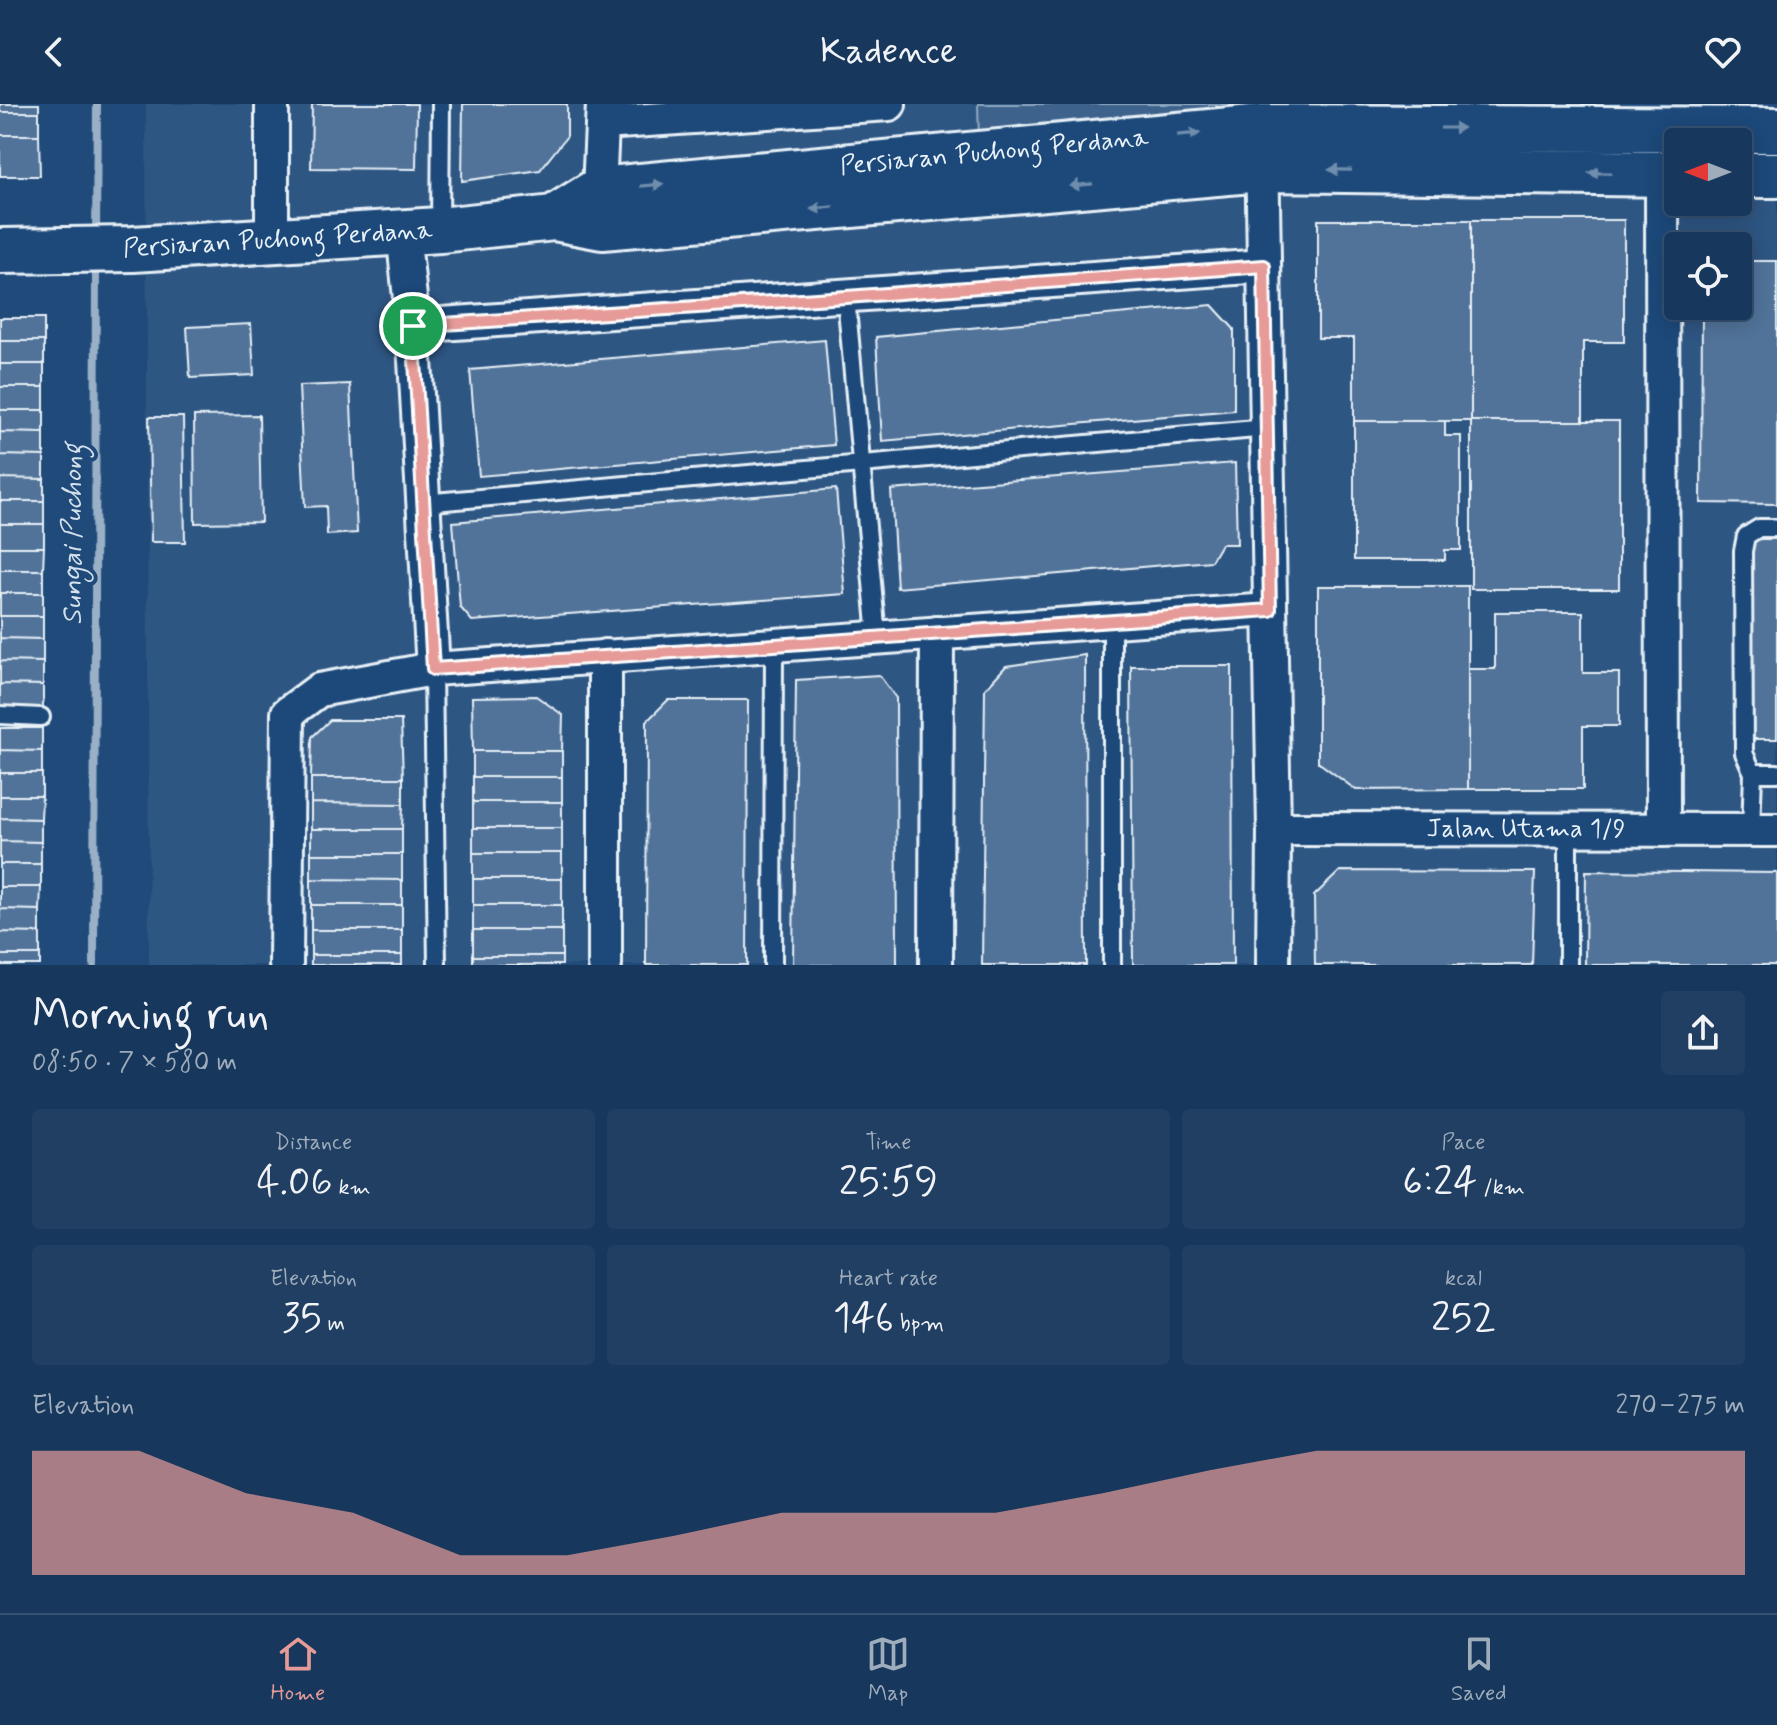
<!DOCTYPE html>
<meta charset="utf-8">
<style>
body{margin:0;font-family:Mynerve,sans-serif;background:#203f62;color:#f1f3f6;height:100vh;display:flex;flex-direction:column;font-size:30px;white-space:nowrap}
*{box-sizing:border-box;margin:0}
p{font-size:26px;color:#9eacbb}
.icon{flex:none;width:44px;height:44px;fill:none;stroke:currentColor;stroke-width:2;stroke-linecap:round;stroke-linejoin:round}
.map{position:relative;height:861px;overflow:hidden}
.details{display:flex;flex-direction:column;background:#17385c;flex:1}
.details>*{flex:none}
.needle{width:52px;rotate:270deg}
.buttons{position:absolute;left:1664px;top:24px;display:grid;gap:16px}
.buttons a{display:grid;place-items:center;width:88px;height:88px;border-radius:8px;background:#17385c;box-shadow:0 4px 20px #0003,0 0 0 2px #365272;font-size:40px}
.pin{position:absolute;display:grid;place-items:center;width:68px;height:68px;color:#fff;margin:-34px;border:4px solid #fff;border-radius:50%;box-shadow:0 2px 8px #0007}
.round{display:grid;place-items:center;flex:none;width:84px;height:84px;border-radius:8px;background:#203f62}
.head{display:flex;align-items:center;justify-content:space-between;height:136px;padding:0 32px}
h1{font-size:44px;font-weight:600;line-height:60px}
.figures{display:grid;grid-template-columns:repeat(3,1fr);gap:12px;height:136px;padding:8px 32px}
.figures div{display:grid;align-content:center;border-radius:8px;background:#203f62;text-align:center}
.figures b{font-size:40px;font-weight:600}
.figures small{font-size:22px;font-weight:400}
.figures p{font-size:22px}
.chart{height:224px;padding:16px 32px}
.chart p{display:flex;justify-content:space-between}
.chart svg{width:100%;height:144px;margin-top:8px;fill:#e69b98;opacity:.7}
header{display:flex;justify-content:space-between;align-items:center;height:104px;padding:0 32px;background:#17385c;font-size:36px;font-weight:600}
.dock{display:flex;justify-content:space-around;align-items:center;height:112px;border-top:2px solid #365272;background:#17385c;font-size:22px;color:#9eacbb}
.dock a{display:grid;justify-items:center;gap:4px}
.dock .active{color:#e69b98}
.map>svg:first-child{display:block}
.built{fill:#2e5683;fill-rule:evenodd}
.green{fill:#3c628c;stroke:#92aac2;stroke-width:2}
.lines{fill:none;stroke-linecap:round;stroke-linejoin:round}
.stream{stroke:#9ab0c7;stroke-width:8}
.building{fill:#517399;stroke:#e8f1f8;stroke-width:2}
.lane-casing{stroke:#e8f1f8;stroke-width:22}
.street-casing{stroke:#e8f1f8;stroke-width:38}
.secondary-casing{stroke:#e8f1f8;stroke-width:50}
.lane{stroke:#1f4a7a;stroke-width:16}
.street{stroke:#1f4a7a;stroke-width:32}
.secondary{stroke:#1f4a7a;stroke-width:44}
.oneway{fill:#6f8dac}
.route-casing{stroke:#fff;stroke-width:16}
.route{stroke:#e69b98;stroke-width:10}
.labels{text-anchor:middle;dominant-baseline:central;stroke-width:8;stroke-linejoin:round;paint-order:stroke}
.street-label{font-size:26px;fill:#e8f1f8;stroke:#1f4a7a}
.water-label{font-size:28px;font-style:italic;fill:#d4e1ec;stroke:#1f4a7a}
</style>
<header><svg class="icon" aria-label="back" viewBox="0 0 24 24"><path d="M15 5l-7 7 7 7"/></svg>Kadence<svg class="icon" aria-label="heart" viewBox="0 0 24 24"><path d="M12 20l-8-8c-3-5 5-10 8-4 3-6 11-1 8 4z"/></svg></header>
<div class="map">
<svg width="1777" height="861" viewBox="0 0 1777 861">
<rect width="100%" height="100%" fill="#1f4a7a"/>
<filter id="ink" filterUnits="userSpaceOnUse"><feTurbulence type="fractalNoise" baseFrequency=".0125" numOctaves="2"/><feDisplacementMap in="SourceGraphic" scale="16" xChannelSelector="R" yChannelSelector="G"/><feConvolveMatrix kernelMatrix="1 2 1 2 8 2 1 2 1" color-interpolation-filters="sRGB"/></filter>
<g filter="url(#ink)">
<path class="built" d="M146 0H1777V861H149ZM1678 38H1738V98H1678ZM1678 142H1738V202H1678Z"/>
<path class="green" d="M978 0H1445V15L979 37Z"/>
<g class="lines">
<path class="stream" d="M96 131 97 0
M94 861 96 157"/>
</g>
<path class="building" d="M0 0H39V8H0Z
M312 0H417L416 65 311 64Z
M463 0H567V32L540 66 462 77Z
M0 8H39V31H0Z
M0 31H39L40 72H0Z
M1318 116H1471V317H1354V234H1318Z
M1471 116H1624V238H1583V317H1471Z
M1738 157H1777V400L1701 399 1702 202H1738Z
M1212 201 1234 225V306L882 337 876 233Z
M0 214H44V237H0Z
M251 220 254 271 190 274 187 223Z
M825 236 834 341 479 372 470 266Z
M0 237H44V260H0Z
M0 260H44V283H0Z
M350 280 357 429 327 431 326 402 305 403 299 282Z
M0 283H44V306H0Z
M0 306H44V329L0 328Z
M259 311 261 418 195 419 194 312Z
M149 313H183L185 438H151Z
M1354 317H1445V332H1461V446H1445V456H1354Z
M1471 317H1619V485H1471Z
M0 328 44 329V352L0 351Z
M0 351 44 352V375L0 374Z
M1235 359 1237 440H1221L1211 457 897 484 891 386Z
M0 374 44 375V397H0Z
M836 385 845 490 472 517 460 503 453 418Z
M0 397H44V420H0Z
M0 420H44V443H0Z
M1749 435H1777V635H1750Z
M0 443H44L43 466H0Z
M0 466H43V489H0Z
M1318 482H1468V685L1356 686 1318 658Z
M0 489H43V512H0Z
M1495 508H1583V569H1619V622H1583V685H1468V565H1495Z
M0 512H43V535L0 534Z
M0 534 43 535V558L0 557Z
M1085 551 1086 861H982L985 585 1006 562Z
M0 557 43 558V581L0 580Z
M1131 562H1232L1233 861H1133Z
M879 571 896 594 897 861H793L796 576Z
M0 580 43 581V603H0Z
M536 592 563 611 562 647H473L472 593Z
M668 596H748L747 861H646L647 617Z
M330 616H401L403 674H311L312 633Z
M0 624H42V647L0 646Z
M0 646 42 647V669H0Z
M473 647H562V673H473Z
M0 669H42V692H0Z
M473 673H562V698H473Z
M311 674H403V700L311 699Z
M0 692H42L41 715 0 714Z
M473 698H562V724H473Z
M311 699 403 700 402 725H311Z
M0 714 41 715V738L0 737Z
M473 724H562V749H473Z
M311 725H402V750H311Z
M0 737 41 738V760H0Z
M473 749H562V775H473Z
M311 750H402V776L311 775Z
M0 760H41V783H0Z
M1340 767 1535 768 1532 861H1315L1314 792Z
M1586 767 1777 769V861H1585Z
M311 775 402 776V801H311Z
M473 775H562V801H473Z
M0 783H41L40 806 0 805Z
M311 801H402V826H311Z
M473 801H562V826H473Z
M0 805 40 806V829L0 828Z
M311 826H402V851H311Z
M473 826H562V852H473Z
M0 828 40 829V851H0Z
M0 851H40V861H0Z
M311 851H402V861H311Z
M473 852H562V861H473Z"/>
<g class="lines">
<defs>
<path id="lane" d="M440 125 441 0
M846 193 877 533
M423 399 1267 324
M433 565 437 861
M0 611 41 613
M1753 669 1744 649 1743 447 1746 432 1759 424H1777
M1751 726 1753 669H1777
M773 861 774 541
M1112 861V517
M1568 861V725"/>
<g id="street">
<path d="M272 0V136"/>
<path d="M603 19 889 0"/>
<path d="M1262 42 1274 725 1273 861"/>
<path d="M1662 70 1663 726"/>
<path d="M600 105 599 86 603 0"/>
<path d="M403 128 413 222 433 565"/>
<path d="M413 222 1264 162"/>
<path id="s1" d="M1274 725 1777 726"/>
<path d="M286 861 288 609 319 586 433 565 1270 506"/>
<path d="M605 861V552"/>
<path d="M936 861 937 529"/>
</g>
<g id="secondary">
<path d="M1738 71H1777"/>
<path id="s2" d="M554 114 599 86 1262 23 1777 26"/>
<path id="s3" d="M0 147 133 145 440 126 554 114 602 123 1262 65 1678 70"/>
</g>
</defs>
<use href="#lane" class="lane-casing"/>
<use href="#street" class="street-casing"/>
<use href="#secondary" class="secondary-casing"/>
<use href="#lane" class="lane"/>
<use href="#street" class="street"/>
<use href="#secondary" class="secondary"/>
</g>
<defs><path id="oneway-solid" d="M-6-.8H1V-3.2L6.5 0L1 3.2V.8H-6Z" transform="scale(2)"/></defs>
<g class="oneway">
<use href="#oneway-solid" transform="translate(1452 24)"/>
<use href="#oneway-solid" transform="translate(1189 30) rotate(-5)"/>
<use href="#oneway-solid" transform="translate(1340 66) rotate(-179)"/>
<use href="#oneway-solid" transform="translate(1600 69) rotate(-179)"/>
<use href="#oneway-solid" transform="translate(652 81) rotate(-5)"/>
<use href="#oneway-solid" transform="translate(1081 81) rotate(175)"/>
<use href="#oneway-solid" transform="translate(822 104) rotate(175)"/>
</g>
</g>
<g class="lines" filter="url(#ink)">
<defs>
<path id="route" d="M1264 162 1270 506 433 565 413 222 846 193Z"/>
</defs>
<use href="#route" class="route-casing"/>
<use href="#route" class="route"/>
</g>
<g class="labels">
<g class="street-label">
<text stroke="none"><textPath href="#s2" startOffset="450">Persiaran Puchong Perdana</textPath></text>
<text stroke="none"><textPath href="#s3" startOffset="278">Persiaran Puchong Perdana</textPath></text>
<text stroke="none"><textPath href="#s1" startOffset="252">Jalan Utama 1/9</textPath></text>
</g>
<g class="water-label">
<text transform="translate(73 430) rotate(-90)">Sungai Puchong</text>
</g>
</g>
</svg>
<div class="buttons">
<a><svg class="needle" viewBox="-14 -14 28 28"><path d="M0-13l5 13h-10z" fill="#e53935"/><path d="M0 13l5-13h-10z" fill="#9eacbb"/></svg></a>
<a><svg class="icon" aria-label="locate" viewBox="0 0 24 24"><circle cx="12" cy="12" r="6"/><path d="M12 2v4M12 18v4M2 12h4M18 12h4"/></svg></a>
</div>
<div class="pin" style="left:413px;top:222px;background:#1e9e55"><svg class="icon" aria-label="arrive" viewBox="0 0 24 24"><path d="M6 21V4h12l-3 4 3 4H6"/></svg></div>
</div>
<section class="details">
<div class="head"><div><h1>Morning run</h1><p>08:50 · 7 × 580 m</p></div><a class="round"><svg class="icon" aria-label="share" viewBox="0 0 24 24"><path d="M12 15V3M7 8l5-5 5 5M5 13v7h14v-7"/></svg></a></div>
<div class="figures">
<div><p>Distance</p><b>4.06<small> km</small></b></div>
<div><p>Time</p><b>25:59</b></div>
<div><p>Pace</p><b>6:24<small> /km</small></b></div>
</div>
<div class="figures">
<div><p>Elevation</p><b>35<small> m</small></b></div>
<div><p>Heart rate</p><b>146<small> bpm</small></b></div>
<div><p>kcal</p><b>252</b></div>
</div>
<div class="chart"><p><span>Elevation</span>270–275 m</p>
<svg viewBox="0 0 160 44" preserveAspectRatio="none"><path d="M0 44V6L10 6L20 19L30 25L40 38L50 38L60 32L70 25L80 25L90 25L100 19L110 12L120 6L130 6L140 6L150 6L160 6V44z"/></svg>
</div>
</section>
<nav class="dock">
<a class="active"><svg class="icon" aria-label="home" viewBox="0 0 24 24"><path d="M3 11l9-7 9 7M6 9v11h12V9"/></svg>Home</a>
<a><svg class="icon" aria-label="map" viewBox="0 0 24 24"><path d="M3 6l6-2 6 2 6-2v14l-6 2-6-2-6 2zM9 4v14M15 6v14"/></svg>Map</a>
<a><svg class="icon" aria-label="saved" viewBox="0 0 24 24"><path d="M7 4h10v16l-5-4-5 4z"/></svg>Saved</a>
</nav>
